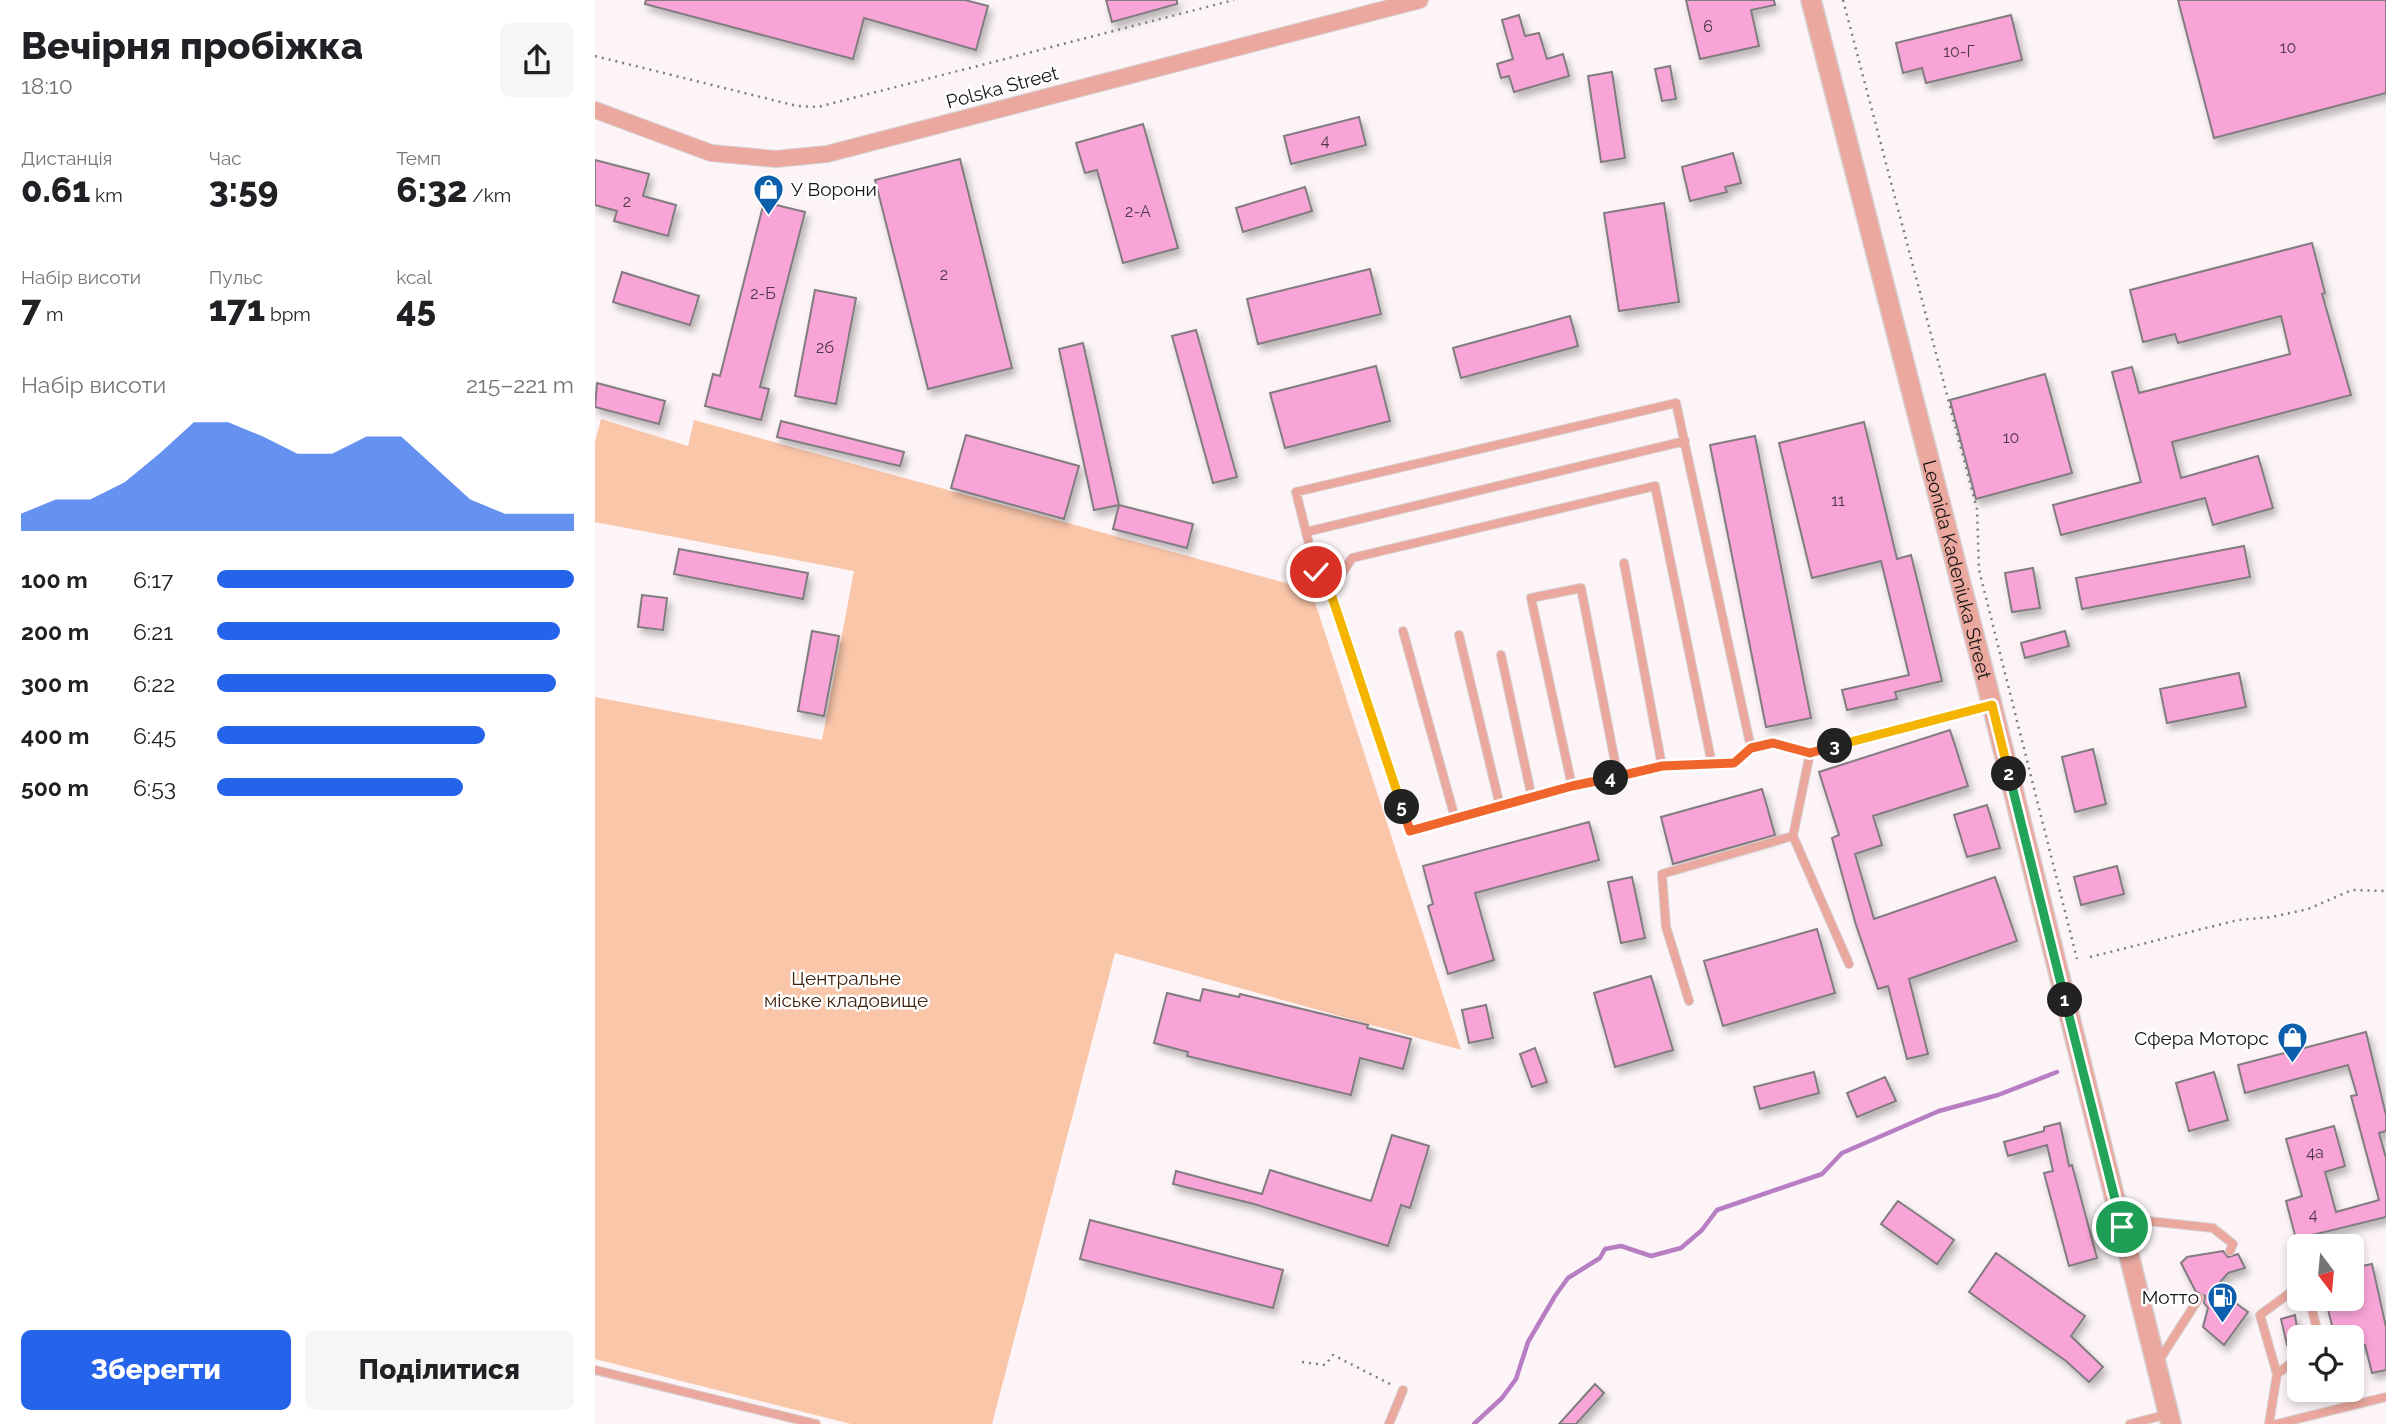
<!DOCTYPE html>
<html lang="uk">
<meta charset="utf-8">
<style>
body{margin:0;font-family:Raleway,sans-serif;background:#f6f6f6;color:#202124;height:100vh;display:flex;flex-direction:column;font-size:26px;white-space:nowrap}
*{box-sizing:border-box;margin:0}
p{font-size:23px;color:#757577}
.icon{flex:none;width:38px;height:38px;fill:none;stroke:currentColor;stroke-width:2;stroke-linecap:round;stroke-linejoin:round}
.map{position:relative;flex:1;overflow:hidden}
.sheet{display:flex;flex-direction:column;background:#fff;width:595px}
.sheet>*{flex:none}
.needle{width:46px;rotate:164deg}
.fabs{position:absolute;left:1692px;top:1234px;display:grid;gap:14px}
.fabs a{display:grid;place-items:center;width:77px;height:77px;border-radius:10px;background:#fff;box-shadow:0 4px 10px #0003;font-size:35px}
.pin{position:absolute;display:grid;place-items:center;width:60px;height:60px;color:#fff;margin:-30px;border:4px solid #fff;border-radius:50%;box-shadow:0 2px 7px #0007}
.km{position:absolute;width:35px;height:35px;margin:-18px;border-radius:50%;background:#222;color:#fff;font-size:19px;line-height:35px;text-align:center}
.round{display:grid;place-items:center;flex:none;width:74px;height:74px;border-radius:10px;background:#f6f6f6}
.headline{display:flex;align-items:center;justify-content:space-between;height:119px;padding:0 21px}
h1{font-size:38px;font-weight:800;line-height:52px}
.stats{display:grid;grid-template-columns:repeat(3,1fr);gap:10px;height:119px;padding:7px 21px}
.stats div{display:grid;align-content:center}
.stats b{font-size:35px;font-weight:800}
.stats small{font-size:19px;font-weight:400}
.stats p{font-size:19px}
.chart{height:196px;padding:14px 21px}
.chart p{display:flex;justify-content:space-between}
.chart svg{width:100%;height:126px;margin-top:7px;fill:#2563eb;opacity:.7}
.action{display:flex;gap:14px;margin-top:auto;padding:14px 21px}
.action a{flex:1;height:80px;border-radius:10px;background:#2563eb;color:#fff;font-size:28px;font-weight:800;line-height:80px;text-align:center}
.action a+a{background:#f6f6f6;color:#202124}
ul{padding:0 21px;list-style:none;font-size:23px}
li{display:grid;grid-template-columns:112px 84px 1fr;align-items:center;height:52px}
li i{height:18px;border-radius:9px;background:#2563eb}
main{display:flex;flex:1;min-height:0}
.map>svg:first-child{display:block}
.green{fill:#fac6aa}
.lines{fill:none;stroke-linecap:round;stroke-linejoin:round}
.stream{stroke:#b77ec3;stroke-width:4.5}
.building{fill:#f8a4d7;stroke:#827c80;stroke-width:2;filter:url(#shadow)}
.service-casing{stroke:#d7d0d2;stroke-width:10}
.minor-casing{stroke:#d7d0d2;stroke-width:18}
.tertiary-casing{stroke:#d7d0d2;stroke-width:22}
.path{stroke:#817c7d;stroke-width:2.5;stroke-dasharray:2 5;stroke-linecap:butt}
.service{stroke:#eaa89e;stroke-width:8}
.minor{stroke:#eaa89e;stroke-width:16}
.tertiary{stroke:#eaa89e;stroke-width:19}
.split-1-casing{stroke:#fff;stroke-width:14}
.split-2-casing{stroke:#fff;stroke-width:14}
.split-3-casing{stroke:#fff;stroke-width:14}
.split-4-casing{stroke:#fff;stroke-width:14}
.split-5-casing{stroke:#fff;stroke-width:14}
.split-6-casing{stroke:#fff;stroke-width:14}
.split-1{stroke:#22a559;stroke-width:9}
.split-2{stroke:#22a559;stroke-width:9}
.split-3{stroke:#f5b400;stroke-width:9}
.split-4{stroke:#f0652b;stroke-width:9}
.split-5{stroke:#f0652b;stroke-width:9}
.split-6{stroke:#f5b400;stroke-width:9}
.labels{text-anchor:middle;dominant-baseline:central;stroke-width:5;stroke-linejoin:round;paint-order:stroke}
.number-label{font-size:16px;fill:#4e3845}
.street-label{font-size:19px;fill:#161414;stroke:#fff}
.poi-label{font-size:19px;fill:#161414;stroke:#fff;text-anchor:end}
.park-label{font-size:19px;fill:#43220e;stroke:#fff}
</style>
<main>
<section class="sheet">
<div class="headline"><div><h1>Вечірня пробіжка</h1><p>18:10</p></div><a class="round"><svg class="icon" aria-label="share" viewBox="0 0 24 24"><path d="M12 15V3M7 8l5-5 5 5M5 13v7h14v-7"/></svg></a></div>
<div class="stats">
<div><p>Дистанція</p><b>0.61<small> km</small></b></div>
<div><p>Час</p><b>3:59</b></div>
<div><p>Темп</p><b>6:32<small> /km</small></b></div>
</div>
<div class="stats">
<div><p>Набір висоти</p><b>7<small> m</small></b></div>
<div><p>Пульс</p><b>171<small> bpm</small></b></div>
<div><p>kcal</p><b>45</b></div>
</div>
<div class="chart"><p><span>Набір висоти</span>215–221 m</p>
<svg viewBox="0 0 160 44" preserveAspectRatio="none"><path d="M0 44V38L10 33L20 33L30 27L40 17L50 6L60 6L70 11L80 17L90 17L100 11L110 11L120 22L130 33L140 38L150 38L160 38V44z"/></svg>
</div>
<ul>
<li><b>100 m</b>6:17<i style="width:100%"></i></li>
<li><b>200 m</b>6:21<i style="width:96%"></i></li>
<li><b>300 m</b>6:22<i style="width:95%"></i></li>
<li><b>400 m</b>6:45<i style="width:75%"></i></li>
<li><b>500 m</b>6:53<i style="width:69%"></i></li>
</ul>
<div class="action"><a>Зберегти</a><a>Поділитися</a></div>
</section>
<div class="map">
<svg width="1791" height="1424" viewBox="0 0 1791 1424">
<defs>
<filter id="shadow"><feDropShadow dx="3.5" dy="5.5" stdDeviation="3.5" flood-color="#0004"/></filter>
</defs>
<rect width="100%" height="100%" fill="#fcf4f6"/>
<path class="green" d="M6 419 93 446 99 420 716 590 866 1050 520 953 397 1424H256L0 1359V697L227 740 259 571 0 522V442Z"/>
<g class="lines">
<path class="stream" d="M879 1424 907 1398 921 1379 933 1342 960 1296 973 1278 1005 1258 1010 1249 1026 1246 1056 1256 1086 1248 1107 1230 1122 1210 1227 1174 1247 1153 1344 1111 1403 1095 1462 1072"/>
</g>
<path class="building" d="M51 0H370L393 6 381 50 269 18 258 59 50 4Z
M511 0H582V4L517 22Z
M1091 0H1179L1180 5 1156 10 1164 46 1105 59Z
M1583 0H1791V93L1619 138Z
M924 15 930 36 944 33 952 59 968 54 974 76 919 92 914 76 906 78 902 64 918 59 907 20Z
M1416 15 1427 60 1331 83 1327 68 1308 73 1301 43Z
M1075 66 1081 99 1067 101 1060 69Z
M1017 72 1030 158 1006 162 993 76Z
M764 117 771 145 696 164 689 136Z
M548 124 583 248 528 263 502 170 490 173 481 143Z
M1138 153 1146 183 1130 187 1132 192 1095 201 1087 167Z
M365 159 417 368 333 389 280 180Z
M0 160 54 174 48 196 81 205 73 236 19 221 22 211 0 205Z
M710 187 717 211 648 232 641 208Z
M169 202 210 212 165 387 174 389 166 420 110 406 118 374 125 376Z
M1069 203 1084 302 1024 311 1009 213Z
M1717 243 1730 293 1727 294 1756 395 1577 442 1586 478 1663 456 1678 508 1618 525 1610 498 1466 535 1458 505 1546 482 1517 372 1537 367 1544 393 1695 354 1686 316 1583 343 1580 334 1548 342 1535 290Z
M775 269 786 314 663 344 652 299Z
M27 272 104 296 95 325 18 302Z
M220 290 261 298 241 404 200 396Z
M975 316 983 346 866 378 858 348Z
M601 330 642 477 618 483 577 336Z
M488 343 524 505 499 510 464 349Z
M781 366 795 421 690 448 675 393Z
M1450 374 1477 473 1381 499 1355 400Z
M2 383 70 401 64 424 0 407Z
M186 421 309 452 305 466 182 437Z
M1269 422 1302 559 1316 555 1347 681 1300 692 1302 699 1252 710 1247 690 1314 675 1286 561 1217 578 1184 443Z
M371 435 484 466 469 519 356 488Z
M1160 436 1216 718 1171 727 1115 445Z
M524 505 598 524 592 548 518 529Z
M1649 546 1655 577 1487 609 1481 578Z
M84 549 213 573 208 599 79 574Z
M1438 568 1445 608 1417 612 1410 573Z
M47 595 72 598 68 630 43 627Z
M217 631 244 636 229 716 203 711Z
M1470 631 1474 646 1430 658 1426 643Z
M1644 673 1651 707 1572 723 1565 689Z
M1355 730 1373 786 1278 816 1287 845 1260 854 1279 919 1400 877 1422 941 1314 979 1333 1054 1312 1059 1293 986 1283 989 1261 925 1237 838 1244 835 1224 772Z
M1498 749 1511 804 1480 812 1467 757Z
M1167 789 1180 835 1078 864 1066 817Z
M1392 805 1405 848 1372 857 1359 815Z
M994 822 1004 860 880 893 899 960 853 974 833 906 838 904 828 866Z
M1522 866 1529 894 1486 905 1479 877Z
M1037 877 1050 938 1026 943 1013 882Z
M1222 929 1240 993 1128 1026 1109 961Z
M1056 976 1078 1050 1020 1067 999 993Z
M608 989 644 997 645 994 773 1025 772 1028 816 1039 808 1069 765 1058 756 1095 592 1056 593 1052 559 1043 572 993 605 1001Z
M891 1005 898 1038 874 1043 867 1010Z
M1771 1032 1791 1115V1131L1784 1133 1791 1158V1217L1701 1239 1691 1201 1707 1196 1691 1139 1739 1126 1750 1166 1730 1172 1741 1212 1784 1200 1756 1096 1762 1095 1753 1065 1650 1093 1643 1065Z
M940 1048 952 1082 937 1087 925 1054Z
M1219 1072 1224 1093 1165 1109 1159 1087Z
M1619 1072 1633 1120 1594 1131 1581 1083Z
M1290 1077 1301 1101 1262 1117 1252 1093Z
M1465 1123 1474 1166 1477 1165 1502 1258 1474 1266 1449 1173 1458 1171 1452 1145 1413 1156 1409 1142 1449 1131V1127Z
M797 1135 834 1146 815 1208 806 1205 793 1246 659 1204 578 1184 581 1171 667 1194 675 1170 776 1201Z
M1303 1201 1359 1240 1342 1264 1286 1224Z
M495 1220 688 1270 678 1308 485 1259Z
M1628 1251 1633 1257 1643 1254 1650 1268 1633 1273 1620 1288 1653 1312 1629 1345 1608 1327 1613 1308 1609 1303 1610 1296 1601 1292 1586 1263 1592 1257Z
M1401 1253 1490 1316 1476 1336 1508 1367 1494 1382 1471 1361 1374 1292Z
M1777 1264 1791 1327V1370L1777 1373 1770 1345 1757 1348V1337H1740L1730 1298H1760L1757 1268Z
M1700 1315 1704 1341 1692 1345 1686 1319Z
M1000 1384 1009 1393 981 1424H964Z"/>
<g class="lines">
<defs>
<path id="service" d="M711 532 1090 441
M1029 563 1067 766
M732 582 746 575 757 558 1060 486 1117 764
M808 631 860 818
M864 635 905 806
M906 655 937 798
M1156 748 1081 403 701 492 721 572 732 582 815 831 977 786 1067 766 1139 763 1156 748 1178 743 1215 753 1397 705
M1215 753 1198 836 1254 964
M977 786 936 598 986 588 1023 777
M1094 1001 1071 927 1067 874 1198 836
M1525 1218 1618 1228 1638 1244 1635 1251
M1714 1298 1724 1337
M1563 1362 1604 1298
M0 1370 221 1424
M1682 1374 1704 1357
M794 1424 808 1390
M1535 1424 1573 1414
M1674 1424 1682 1374 1665 1315 1704 1286
M1682 1424 1791 1397"/>
<path id="minor" d="M0 110 116 153 181 159 232 154 825 0"/>
<g id="tertiary">
<path id="s1" d="M1216 0 1397 705 1576 1424"/>
</g>
</defs>
<use href="#service" class="service-casing"/>
<use href="#minor" class="minor-casing"/>
<use href="#tertiary" class="tertiary-casing"/>
<path class="path" d="M1248 0 1382 509 1384 570 1482 959
M0 56 202 106 223 107 639 0
M1495 957 1643 920 1677 917 1713 909 1757 890 1791 891
M707 1362 730 1365 738 1355 799 1386"/>
<use href="#service" class="service"/>
<use href="#minor" class="minor"/>
<use href="#tertiary" class="tertiary"/>
</g>
<g class="lines">
<defs>
<path id="split-1" d="M1470 1000 1527 1227"/>
<path id="split-2" d="M1414 774 1470 1000"/>
<path id="split-3" d="M1240 746 1397 705 1414 774"/>
<path id="split-4" d="M1016 778 1067 766 1139 763 1156 748 1178 743 1215 753 1240 746"/>
<path id="split-5" d="M807 807 815 831 977 786 1016 778"/>
<path id="split-6" d="M721 572 732 582 807 807"/>
</defs>
<use href="#split-1" class="split-1-casing"/>
<use href="#split-2" class="split-2-casing"/>
<use href="#split-3" class="split-3-casing"/>
<use href="#split-4" class="split-4-casing"/>
<use href="#split-5" class="split-5-casing"/>
<use href="#split-6" class="split-6-casing"/>
<use href="#split-1" class="split-1"/>
<use href="#split-2" class="split-2"/>
<use href="#split-3" class="split-3"/>
<use href="#split-4" class="split-4"/>
<use href="#split-5" class="split-5"/>
<use href="#split-6" class="split-6"/>
</g>
<defs>
<symbol id="shop-pin" viewBox="-11 -11 22 30"><path d="M0 17L-7.5 6A9.5 9.5 0 1 1 7.5 6Z" fill="#0c5fad" stroke="#fff"/><path d="M-5-2.5h2.3a2.7 3.5 0 0 1 5.4 0H5L5.5 6h-11ZM-1.5-2.5h3a1.5 2.3 0 0 0-3 0Z" fill="#fff"/></symbol>
<symbol id="fuel-pin" viewBox="-11 -11 22 30"><path d="M0 17L-7.5 6A9.5 9.5 0 1 1 7.5 6Z" fill="#0c5fad" stroke="#fff"/><path d="M-5.5-6h7V0h2V4h1.3V-2.5L3-4.5l.8-.8L6-3V5H2.5V1h-1V6h-7ZM-4.2-4.7v3.2H.2V-4.7Z" fill="#fff"/></symbol>
</defs>
<g fill-rule="evenodd">
<use href="#shop-pin" x="156" y="172" width="35" height="47"/>
<use href="#shop-pin" x="1680" y="1020" width="35" height="47"/>
<use href="#fuel-pin" x="1610" y="1280" width="35" height="47"/>
</g>
<g class="labels">
<g class="number-label">
<text x="1113" y="26">6</text>
<text x="1693" y="47">10</text>
<text x="1364" y="51">10-Г</text>
<text x="730" y="140">4</text>
<text x="32" y="201">2</text>
<text x="543" y="211">2-А</text>
<text x="349" y="274">2</text>
<text x="168" y="293">2-Б</text>
<text x="230" y="347">2б</text>
<text x="1416" y="437">10</text>
<text x="1243" y="500">11</text>
<text x="1720" y="1152">4а</text>
<text x="1718" y="1214">4</text>
</g>
<g class="street-label">
<text transform="translate(407 87) rotate(-15)">Polska Street</text>
<text stroke="none"><textPath href="#s1" startOffset="588">Leonida Kadeniuka Street</textPath></text>
</g>
<g class="poi-label">
<text x="196" y="189" text-anchor="start">У Ворони</text>
<text x="1674" y="1038">Сфера Моторс</text>
<text x="1604" y="1297">Мотто</text>
</g>
<g class="park-label">
<text x="251" y="978">Центральне<tspan x="251" dy="22">міське кладовище</tspan></text>
</g>
</g>
</svg>
<div class="fabs">
<a><svg class="needle" viewBox="-14 -14 28 28"><path d="M0-13l5 13h-10z" fill="#e53935"/><path d="M0 13l5-13h-10z" fill="#757577"/></svg></a>
<a><svg class="icon" aria-label="locate" viewBox="0 0 24 24"><circle cx="12" cy="12" r="6"/><path d="M12 2v4M12 18v4M2 12h4M18 12h4"/></svg></a>
</div>
<div class="pin" style="left:1527px;top:1227px;background:#1e9e55"><svg class="icon" aria-label="arrive" viewBox="0 0 24 24"><path d="M6 21V4h12l-3 4 3 4H6"/></svg></div>
<div class="pin" style="left:721px;top:572px;background:#d93025"><svg class="icon" aria-label="check" viewBox="0 0 24 24"><path d="M5 12l5 5 9-10"/></svg></div>
<b class="km" style="left:1470px;top:1000px">1</b>
<b class="km" style="left:1414px;top:774px">2</b>
<b class="km" style="left:1240px;top:746px">3</b>
<b class="km" style="left:1016px;top:778px">4</b>
<b class="km" style="left:807px;top:807px">5</b>
</div>
</main>
